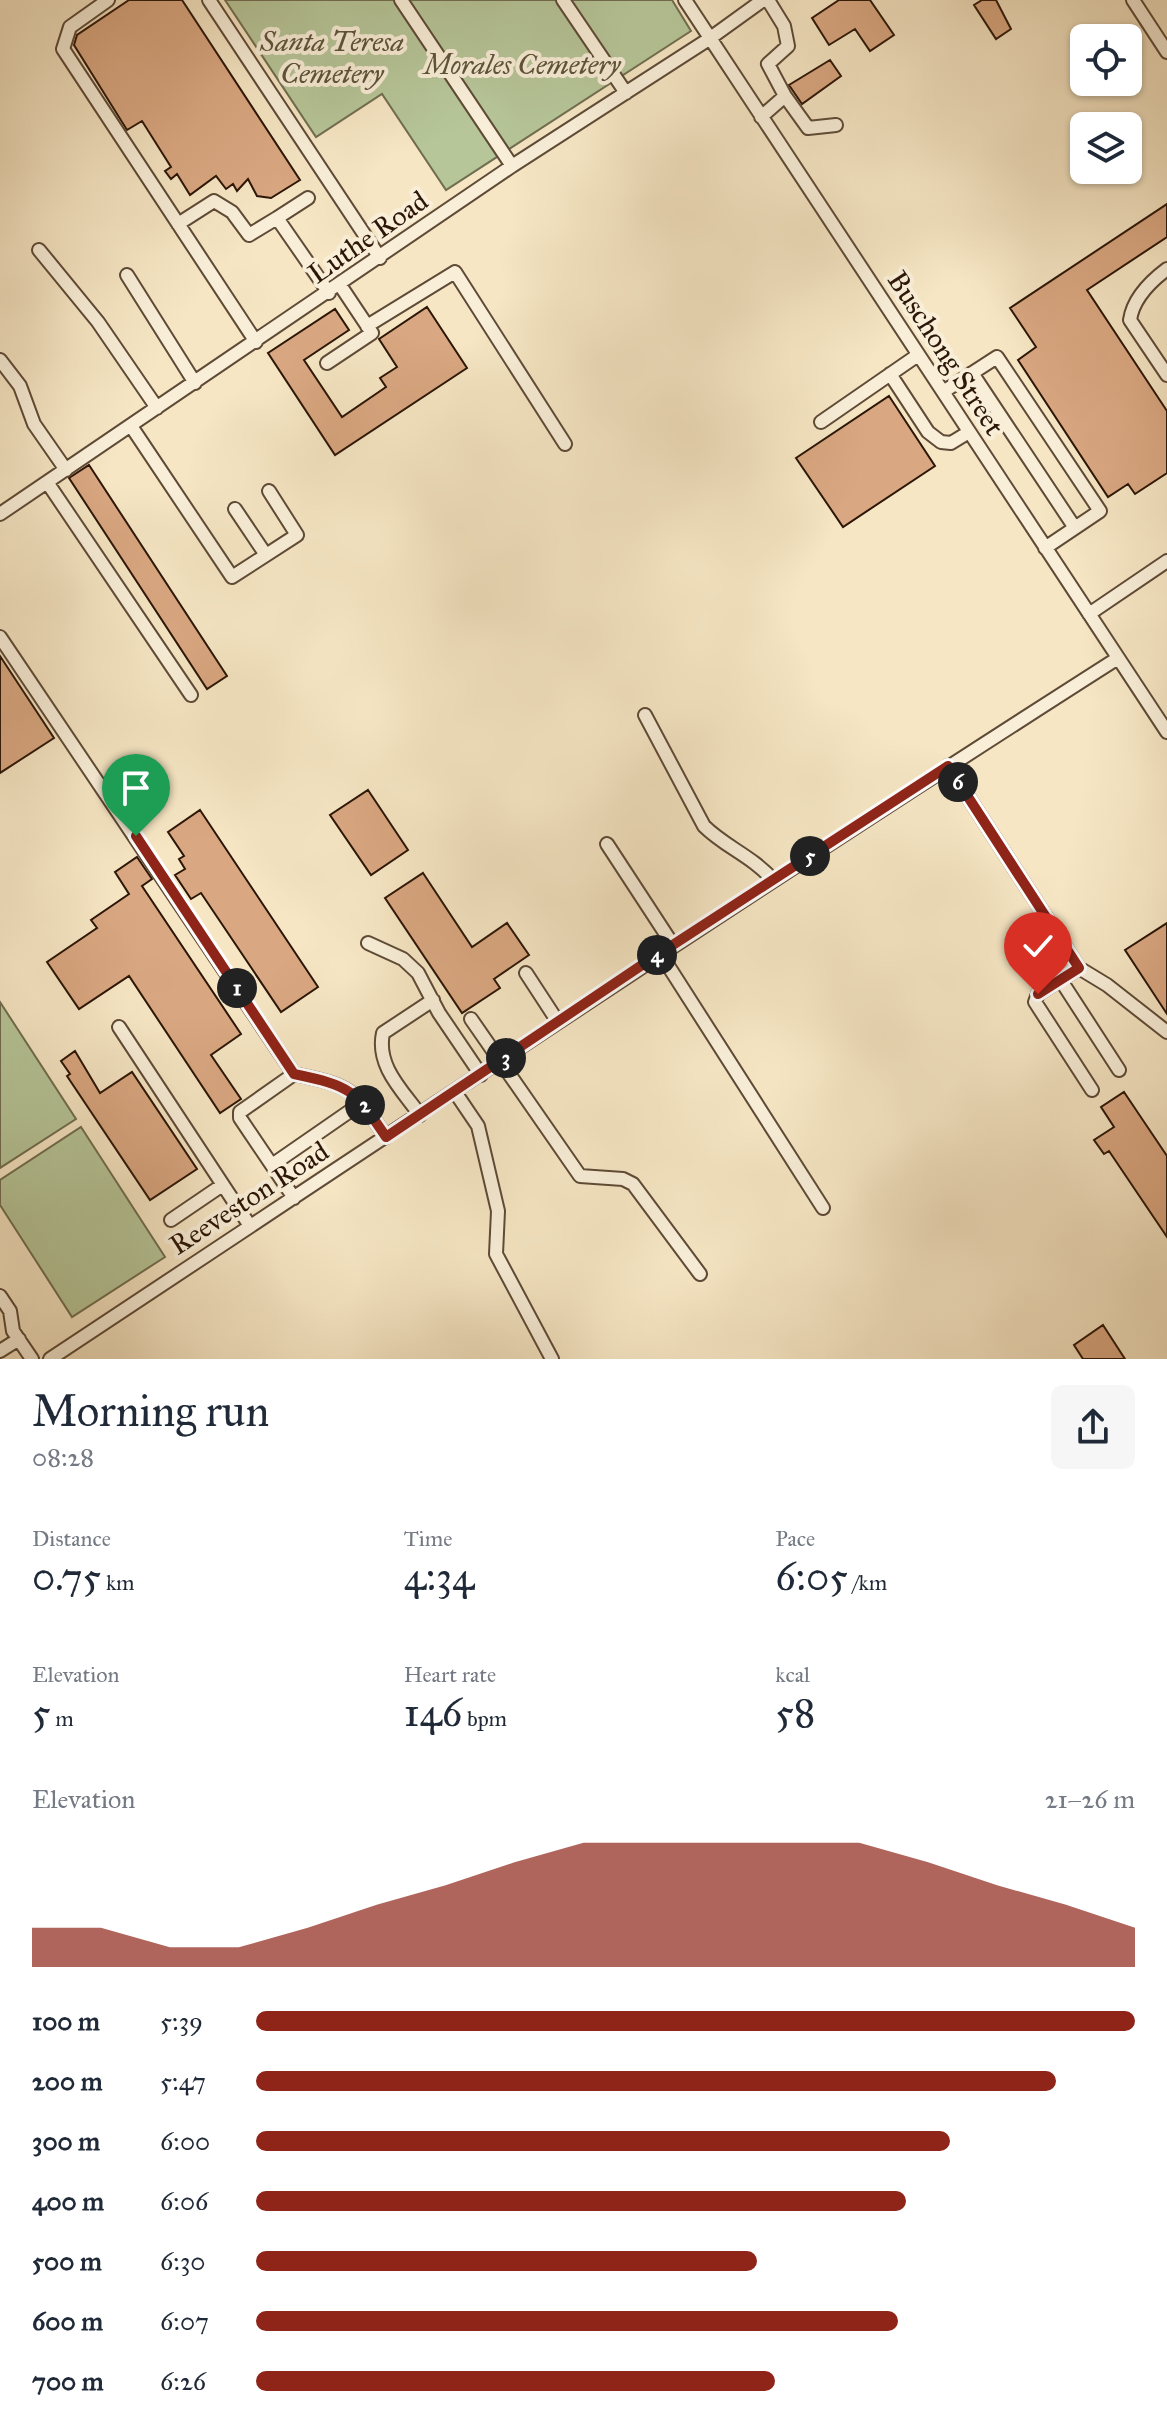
<!DOCTYPE html>
<meta charset="utf-8">
<style>
body{margin:0;font-family:"IM FELL Great Primer",serif;background:#f6f6f7;color:#1f2937;height:100vh;display:flex;flex-direction:column;font-size:30px;white-space:nowrap}
*{box-sizing:border-box;margin:0}
p{font-size:26px;color:#747a83}
.icon{flex:none;width:44px;height:44px;fill:none;stroke:currentColor;stroke-width:2;stroke-linecap:round;stroke-linejoin:round}
.map{position:relative;height:1359px;overflow:hidden}
.panel{display:flex;flex-direction:column;background:#fff;flex:1}
.panel>*{flex:none}
.tools{position:absolute;left:1070px;top:24px;display:grid;gap:16px}
.tools a{display:grid;place-items:center;width:72px;height:72px;border-radius:12px;background:#fff;box-shadow:0 2px 6px #0004;font-size:40px}
.pin{position:absolute;display:grid;place-items:center;width:68px;height:68px;color:#fff;margin:-82px -34px;border-radius:50% 50% 50% 0;rotate:-45deg;box-shadow:0 0 8px #0007}
.pin .icon{rotate:45deg}
.km{position:absolute;width:40px;height:40px;margin:-20px;border-radius:50%;background:#222;color:#fff;font-size:22px;line-height:40px;text-align:center}
.round{display:grid;place-items:center;flex:none;width:84px;height:84px;border-radius:12px;background:#f6f6f7}
.overview{display:flex;align-items:center;justify-content:space-between;height:136px;padding:0 32px}
h1{font-size:44px;font-weight:600;line-height:60px}
.stats{display:grid;grid-template-columns:repeat(3,1fr);gap:12px;height:136px;padding:8px 32px}
.stats div{display:grid;align-content:center}
.stats b{font-size:40px;font-weight:600}
.stats small{font-size:22px;font-weight:400}
.stats p{font-size:22px}
.chart{height:224px;padding:16px 32px}
.chart p{display:flex;justify-content:space-between}
.chart svg{width:100%;height:144px;margin-top:8px;fill:#8f2418;opacity:.7}
ul{padding:0 32px;list-style:none;font-size:26px}
li{display:grid;grid-template-columns:128px 96px 1fr;align-items:center;height:60px}
li i{height:20px;border-radius:10px;background:#8f2418}
.map>svg:first-child{display:block}
.green{fill:#b6c699;stroke:#716e50;stroke-width:2}
.building{fill:#d9a781;stroke:#2c1607;stroke-width:2}
.lines{fill:none;stroke-linecap:round;stroke-linejoin:round}
.minor-casing{stroke:#5e4a36;stroke-width:16}
.minor{stroke:#f9efd9;stroke-width:12}
.route-casing{stroke:#fff;stroke-width:16}
.route{stroke:#8f2418;stroke-width:10}
.labels{text-anchor:middle;dominant-baseline:central;stroke-width:8;stroke-linejoin:round;paint-order:stroke}
.park-label{font-size:28px;font-style:italic;fill:#5c543a;stroke:#f9efd9}
.street-label{font-size:28px;fill:#2c1607;stroke:#f9efd9}
</style>
<div class="map">
<svg width="1167" height="1359" viewBox="0 0 1167 1359">
<rect width="100%" height="100%" fill="#f6e6c4"/>
<filter id="stains"><feTurbulence type="fractalNoise" baseFrequency=".0025" numOctaves="4"/><feColorMatrix values="0 0 0 0 .2 0 0 0 0 .09 0 0 0 0 .02 0 0 0 .5 -.17"/></filter>
<radialGradient id="worn" r=".72"><stop offset=".6" stop-color="#630" stop-opacity="0"/><stop offset="1" stop-color="#630" stop-opacity=".3"/></radialGradient>
<path class="green" d="M225 0H672L691 31 446 190 382 94 316 137Z
M0 1002 76 1119 0 1168Z
M81 1127 165 1257 72 1317 0 1205V1180Z"/>
<path class="building" d="M129 0H182L300 180 271 198 257 196 248 179 237 191 233 184 226 189 216 176 190 195 177 174 171 179 165 171 171 167 142 121 127 130 74 45 77 35Z
M839 0H870L894 35 870 51 855 29 829 45 812 18Z
M982 0H996L1011 29 996 39 974 5Z
M830 60 841 76 802 104 789 85Z
M1167 204V237L1087 290 1167 411V473L1135 494 1128 484 1108 497 1018 360 1036 347 1010 308Z
M427 307 467 368 335 455 268 353 335 309 349 330 304 360 342 417 386 387 380 378 397 367 379 339Z
M889 396 935 466 843 527 796 458Z
M89 465 227 676 207 689 69 478Z
M0 656 54 738 0 773Z
M368 790 408 850 371 875 330 815Z
M200 810 318 987 281 1012 201 893 191 899 175 875 185 869 179 859 184 856 168 832Z
M137 857 152 879 142 886 241 1034 211 1055 241 1099 220 1113 129 976 79 1009 47 962 97 928 91 920 129 894 115 872Z
M423 873 472 947 507 923 529 955 494 979 500 988 462 1013 385 898Z
M1167 923V1014L1125 950Z
M75 1051 100 1093 132 1072 197 1169 150 1200 67 1076 70 1074 61 1061Z
M1124 1092 1167 1156V1237L1109 1151 1104 1154 1094 1140 1114 1127 1101 1107Z
M1103 1325 1125 1359H1083L1074 1345Z"/>
<g class="lines">
<defs>
<path id="minor" d="M108 0 70 27 63 49 256 342
M209 0 380 258
M401 0 512 166
M563 0 626 93
M685 0 1167 732
M768 0 784 26 788 46 768 64 785 96 808 128 836 125
M1133 0 1167 52
M761 117 785 96
M277 218 308 198
M178 224 214 201 232 212 249 235 277 218 329 293
M39 250 98 322 157 408
M1167 269C1151 281 1133 299 1130 320L1167 375
M127 275 195 383
M367 326 455 272 565 444
M0 360 20 386 34 424 66 470
M327 363 372 333 340 285
M972 373 1075 528
M890 374 928 432 941 442 951 443 969 432
M943 392 997 357 1100 511 1045 548
M821 422 918 355
M131 426 232 577 297 535 269 491
M47 482 191 695
M235 509 266 555
M0 514 512 166 709 39 763 0
M1089 614 1167 561
M0 637 294 1074C352 1086 354 1089 386 1137
M645 715 704 826C725 847 752 856 773 880
M948 766 1079 968 1107 985 1167 1032
M607 844 673 945
M368 943 403 959 418 973 439 1013 481 1075
M660 953 823 1208
M1079 968 1038 994 1035 1002 1092 1090
M526 973 558 1022
M1060 979 1119 1070
M471 1019 580 1176 623 1179 633 1184 700 1274
M119 1027 250 1226
M294 1074 240 1112V1118L294 1198
M455 1092 478 1126 498 1211 496 1254 552 1359
M420 1115C402 1090 376 1066 383 1033L433 1000
M272 1165 363 1102
M171 1220 221 1186
M0 1296 10 1311 13 1331 32 1359
M0 1351 19 1339
M50 1359C405 1124 759 887 1118 658"/>
</defs>
<use href="#minor" class="minor-casing"/>
<use href="#minor" class="minor"/>
</g>
<g class="lines">
<defs>
<path id="route" d="M136 836 294 1074C351 1086 354 1089 386 1137L642 965 948 766 1079 968 1038 994"/>
</defs>
<use href="#route" class="route-casing"/>
<use href="#route" class="route"/>
</g>
<g class="labels">
<g class="park-label">
<text x="332" y="41">Santa Teresa<tspan x="332" dy="32">Cemetery</tspan></text>
<text x="522" y="64">Morales Cemetery</text>
</g>
<g class="street-label">
<text transform="translate(368 237) rotate(-35)">Luthe Road</text>
<text transform="translate(946 353) rotate(57)">Buschong Street</text>
<text transform="translate(249 1198) rotate(-33)">Reeveston Road</text>
</g>
</g>
<rect width="100%" height="100%" filter="url(#stains)"/>
<rect width="100%" height="100%" fill="url(#worn)"/>
</svg>
<div class="tools">
<a><svg class="icon" aria-label="locate" viewBox="0 0 24 24"><circle cx="12" cy="12" r="6"/><path d="M12 2v4M12 18v4M2 12h4M18 12h4"/></svg></a>
<a><svg class="icon" aria-label="layers" viewBox="0 0 24 24"><path d="M12 4l9 5-9 5-9-5zM3 14l9 5 9-5"/></svg></a>
</div>
<div class="pin" style="left:136px;top:836px;background:#1e9e55"><svg class="icon" aria-label="arrive" viewBox="0 0 24 24"><path d="M6 21V4h12l-3 4 3 4H6"/></svg></div>
<div class="pin" style="left:1038px;top:994px;background:#d93025"><svg class="icon" aria-label="check" viewBox="0 0 24 24"><path d="M5 12l5 5 9-10"/></svg></div>
<b class="km" style="left:237px;top:988px">1</b>
<b class="km" style="left:365px;top:1105px">2</b>
<b class="km" style="left:506px;top:1058px">3</b>
<b class="km" style="left:657px;top:955px">4</b>
<b class="km" style="left:810px;top:856px">5</b>
<b class="km" style="left:958px;top:782px">6</b>
</div>
<section class="panel">
<div class="overview"><div><h1>Morning run</h1><p>08:28</p></div><a class="round"><svg class="icon" aria-label="share" viewBox="0 0 24 24"><path d="M12 15V3M7 8l5-5 5 5M5 13v7h14v-7"/></svg></a></div>
<div class="stats">
<div><p>Distance</p><b>0.75<small> km</small></b></div>
<div><p>Time</p><b>4:34</b></div>
<div><p>Pace</p><b>6:05<small> /km</small></b></div>
</div>
<div class="stats">
<div><p>Elevation</p><b>5<small> m</small></b></div>
<div><p>Heart rate</p><b>146<small> bpm</small></b></div>
<div><p>kcal</p><b>58</b></div>
</div>
<div class="chart"><p><span>Elevation</span>21–26 m</p>
<svg viewBox="0 0 160 44" preserveAspectRatio="none"><path d="M0 44V32L10 32L20 38L30 38L40 32L50 25L60 19L70 12L80 6L90 6L100 6L110 6L120 6L130 12L140 19L150 25L160 32V44z"/></svg>
</div>
<ul>
<li><b>100 m</b>5:39<i style="width:100%"></i></li>
<li><b>200 m</b>5:47<i style="width:91%"></i></li>
<li><b>300 m</b>6:00<i style="width:79%"></i></li>
<li><b>400 m</b>6:06<i style="width:74%"></i></li>
<li><b>500 m</b>6:30<i style="width:57%"></i></li>
<li><b>600 m</b>6:07<i style="width:73%"></i></li>
<li><b>700 m</b>6:26<i style="width:59%"></i></li>
</ul>
</section>
